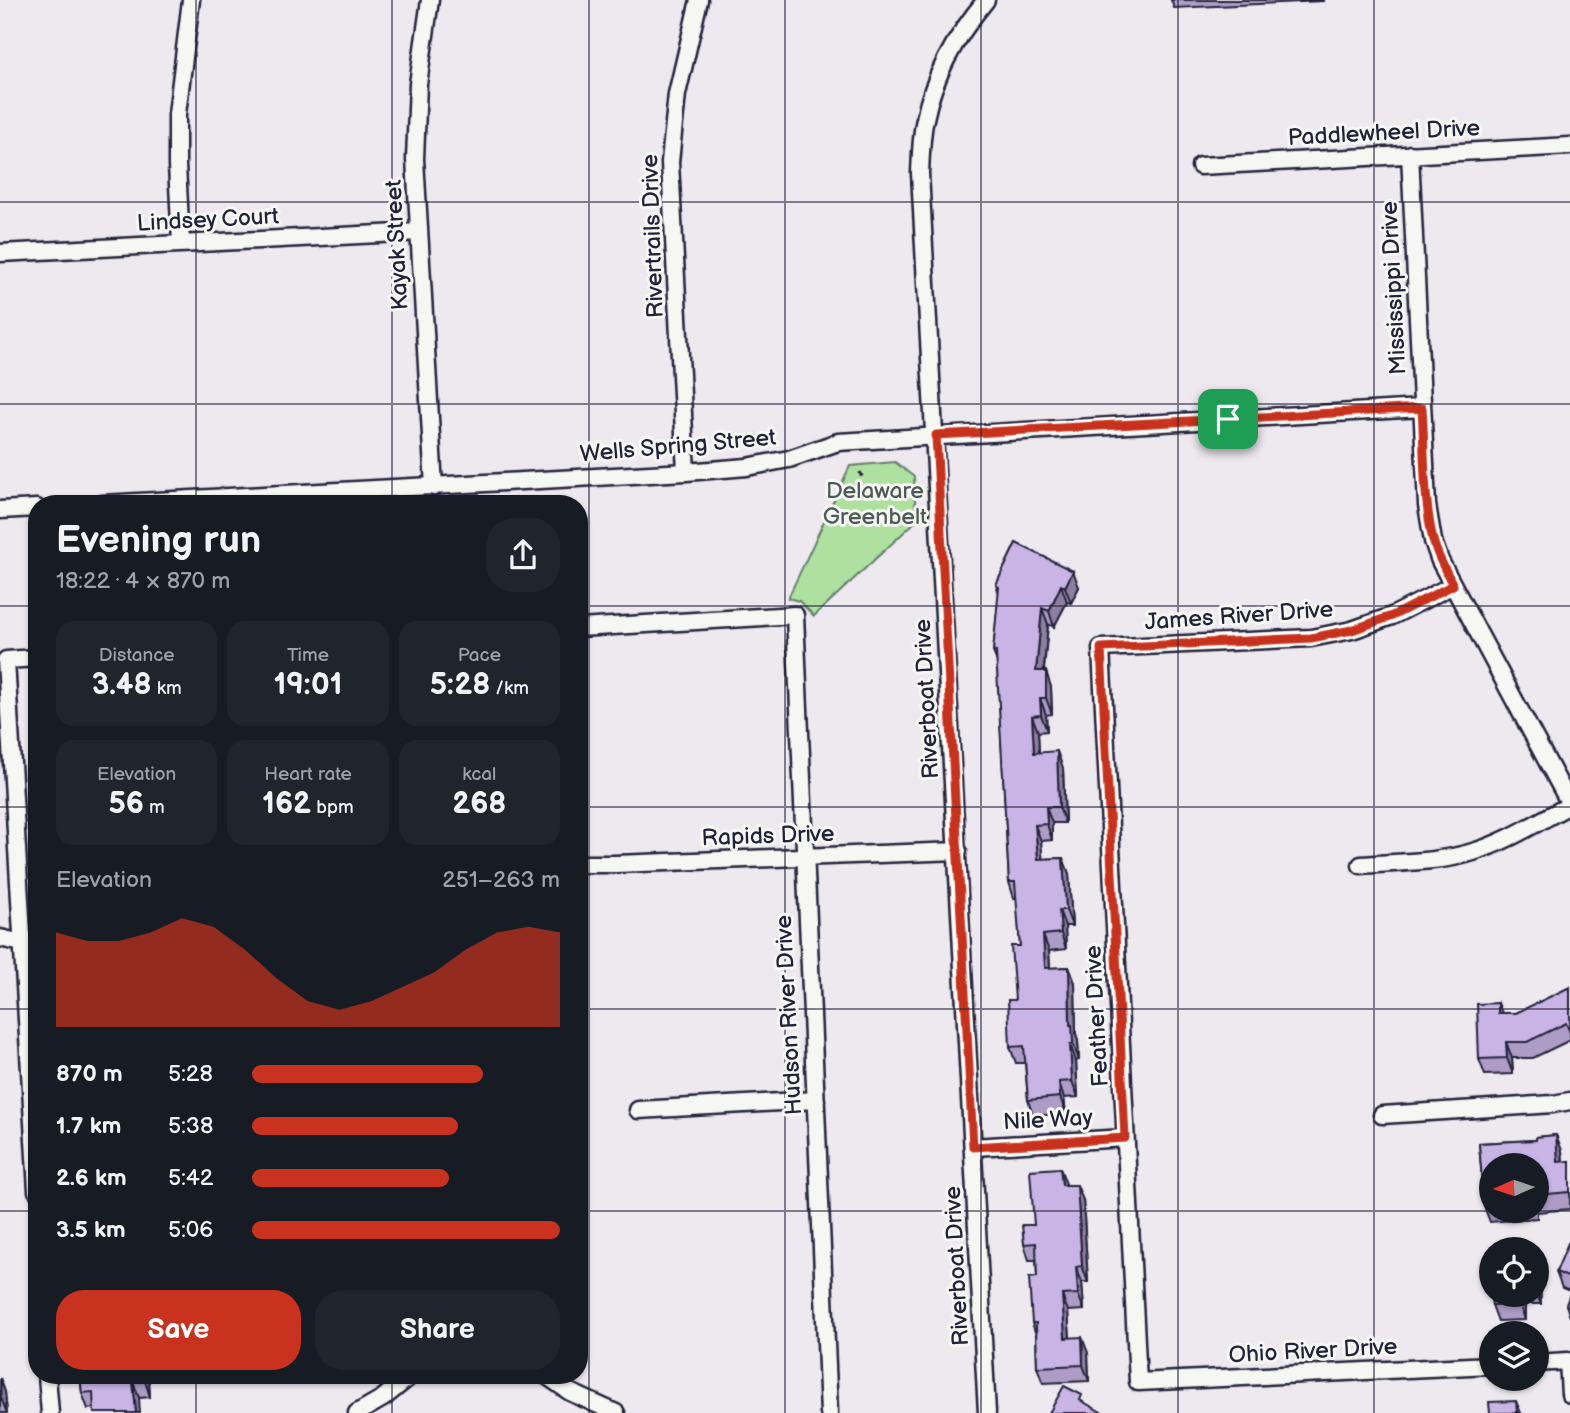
<!DOCTYPE html>
<meta charset="utf-8">
<style>
body{margin:0;font-family:"Balsamiq Sans",sans-serif;background:#20242c;color:#f1f3f6;height:100vh;display:flex;flex-direction:column;font-size:26px;white-space:nowrap}
*{box-sizing:border-box;margin:0}
p{font-size:23px;color:#9ea1a6}
.icon{flex:none;width:38px;height:38px;fill:none;stroke:currentColor;stroke-width:2;stroke-linecap:round;stroke-linejoin:round}
.map{position:relative;flex:1;overflow:hidden}
.sheet{position:absolute;left:28px;top:495px;width:560px;height:889px;display:flex;flex-direction:column;background:#171b24;border-radius:28px;box-shadow:0 2px 5px #0004}
.sheet>*{flex:none}
.needle{width:46px;rotate:267deg}
.fabs{position:absolute;left:1479px;top:1153px;display:grid;gap:14px}
.fabs a{display:grid;place-items:center;width:70px;height:70px;border-radius:50%;background:#171b24;box-shadow:0 2px 5px #0004;font-size:35px}
.pin{position:absolute;display:grid;place-items:center;width:60px;height:60px;color:#fff;margin:-30px;border-radius:14px;box-shadow:0 4px 10px #0006}
.round{display:grid;place-items:center;flex:none;width:74px;height:74px;border-radius:28px;background:#20242c}
.overview{display:flex;align-items:center;justify-content:space-between;height:119px;padding:0 28px}
h1{font-size:38px;font-weight:800;line-height:52px}
.figures{display:grid;grid-template-columns:repeat(3,1fr);gap:10px;height:119px;padding:7px 28px}
.figures div{display:grid;align-content:center;border-radius:18px;background:#20242c;text-align:center}
.figures b{font-size:30px;font-weight:800}
.figures small{font-size:19px;font-weight:400}
.figures p{font-size:19px}
.chart{height:196px;padding:14px 28px}
.chart p{display:flex;justify-content:space-between}
.chart svg{width:100%;height:126px;margin-top:7px;fill:#c8321e;opacity:.7}
.primary-button{display:flex;gap:14px;margin-top:auto;padding:14px 28px}
.primary-button a{flex:1;height:80px;border-radius:28px;background:#c8321e;color:#fff;font-size:28px;font-weight:800;line-height:80px;text-align:center}
.primary-button a+a{background:#20242c;color:#f1f3f6}
ul{padding:0 28px;list-style:none;font-size:23px}
li{display:grid;grid-template-columns:112px 84px 1fr;align-items:center;height:52px}
li i{height:18px;border-radius:9px;background:#c8321e}
.map>svg:first-child{display:block}
.green{fill:#aee0a0;stroke:#68816e;stroke-width:2}
.lines{fill:none;stroke-linecap:round;stroke-linejoin:round}
.minor-casing{stroke:#22223b;stroke-width:21}
.path{stroke:#22223b;stroke-width:3.5;stroke-dasharray:5 5;stroke-linecap:butt}
.minor{stroke:#f6f6f2;stroke-width:16}
.wall{fill:#ad9cc5;stroke:#22223b;stroke-width:2;fill-rule:evenodd}
.shaded-wall{fill:#8d7fa0;stroke:#22223b;stroke-width:2}
.building{fill:#c9b5e5;stroke:#22223b;stroke-width:2}
.route-casing{stroke:#fff;stroke-width:14}
.route{stroke:#c8321e;stroke-width:9}
.grid{fill:none;stroke:#22223b;stroke-width:2;stroke-opacity:0.55}
.labels{text-anchor:middle;dominant-baseline:central;stroke-width:6;stroke-linejoin:round;paint-order:stroke}
.street-label{font-size:23px;fill:#22223b;stroke:#f6f6f2}
.park-label{font-size:23px;fill:#4c5b59;stroke:#f6f6f2}
</style>
<div class="map">
<svg width="1570" height="1413" viewBox="0 0 1570 1413">
<rect width="100%" height="100%" fill="#ede9ef"/>
<filter id="ink" filterUnits="userSpaceOnUse"><feTurbulence type="fractalNoise" baseFrequency=".0143" numOctaves="2"/><feDisplacementMap in="SourceGraphic" scale="14" xChannelSelector="R" yChannelSelector="G"/><feConvolveMatrix kernelMatrix="1 2 1 2 8 2 1 2 1" color-interpolation-filters="sRGB"/></filter>
<g filter="url(#ink)">
<path class="green" d="M895 462 914 477 916 521 814 616 799 601 788 598 850 466Z"/>
<g class="lines">
<defs>
<path id="minor" d="M430 0 418 84 415 159 434 487
M986 0C957 35 934 73 925 119 921 136 921 155 920 173L987 1413
M1410 154 1427 505 1433 541 1440 561 1570 804
M1200 166 1570 146
M181 244 177 165V114L191 0
M0 253 419 232
M686 472 670 162 677 94 699 0
M102 504 686 472 747 467 789 459 838 442 1422 408
M0 510 37 508
M1453 585 1392 616 1352 630 1311 638 1101 648 1138 1382 1491 1365
M579 628 795 615 829 1413
M37 658 6 660 37 1191
M579 864H616L958 851
M1361 865C1398 862 1438 863 1473 852 1507 842 1539 821 1570 805
M0 938 22 943 37 942
M638 1110 816 1100
M1382 1115 1553 1104 1570 1101
M973 1147 1125 1138
M1536 1363 1568 1361 1570 1394
M47 1376 50 1413
M547 1376 570 1392 616 1413
M357 1413 383 1398 410 1376"/>
</defs>
<use href="#minor" class="minor-casing"/>
<path class="path" d="M860 472 863 480"/>
<use href="#minor" class="minor"/>
</g>
<path class="wall" d="M1171 0H1323V1L1174 8Z
M1016 543 1079 587 1071 603 1067 602 1054 627 1048 624 1044 671 1051 687 1052 714 1046 715 1047 731 1038 732 1039 753 1063 768 1065 823H1052V840L1041 841 1042 859 1063 858 1069 874 1072 926H1065L1066 949 1049 951 1050 968 1069 967 1075 983 1076 1034 1078 1041 1079 1060 1076 1061 1078 1097 1064 1098 1066 1113 1033 1116 1028 1100 1025 1063H1016L1010 1047 1020 946 1017 898H1014L1009 882 997 662 993 652 999 593 996 585Z
M1570 987V1040L1533 1058H1512L1513 1074 1485 1075 1479 1059 1498 1003 1502 1013H1516Z
M1556 1135 1562 1151 1563 1162 1570 1161V1209L1537 1212V1218L1490 1222 1484 1206 1479 1143 1536 1140V1137ZM1491 1166H1536V1211H1491Z
M1066 1185 1083 1200 1088 1282H1082L1084 1310 1068 1311 1070 1338 1088 1353 1089 1381 1043 1383 1037 1367 1036 1335 1032 1323 1037 1277 1036 1260H1029L1024 1244 1034 1225Z
M1570 1244V1291L1562 1288 1556 1272Z
M1536 1257 1539 1264 1541 1304H1525V1320L1498 1321 1492 1305 1491 1295H1536Z
M1570 1294V1317L1566 1305Z
M80 1376 149 1381 150 1397 139 1398 88 1409 82 1393Z
M0 1378 5 1392 7 1413H0Z"/>
<path class="shaded-wall" d="M1073 571 1079 587 1071 603 1065 587Z
M1061 585 1067 602 1054 627 1049 611Z
M1042 608 1048 624 1042 687 1036 671Z
M1046 671 1051 687 1052 714 1046 698Z
M1040 698 1046 715 1047 731 1041 715Z
M1032 716 1038 732 1040 769 1034 753Z
M1057 751 1063 768 1065 823 1059 807Z
M1046 807 1052 823V840L1047 824Z
M1035 825 1041 841 1044 876 1038 859Z
M1063 858 1069 874 1072 926 1066 910Z
M1059 910 1065 926 1066 949 1061 933Z
M1043 935 1049 951 1051 984 1045 968Z
M1069 967 1075 983 1076 1034 1078 1041 1079 1060 1073 1044 1070 1025Z
M1506 1042 1512 1058 1513 1074 1507 1058Z
M1070 1044 1076 1061 1078 1097 1072 1081Z
M1059 1082 1064 1098 1066 1113 1060 1097Z
M1556 1135 1562 1151 1564 1179 1558 1162Z
M1060 1168 1066 1184 1067 1201 1062 1185Z
M1077 1185 1083 1200 1088 1282 1082 1266Z
M1536 1257 1539 1264 1541 1304 1536 1292Z
M1076 1267 1082 1282 1084 1310 1078 1294Z
M1062 1295 1068 1311 1071 1353 1065 1338Z
M1519 1295H1522L1525 1304V1320L1520 1304Z
M1082 1337 1088 1353 1089 1381 1083 1365Z
M144 1376H147L149 1381 150 1397 145 1381Z
M0 1378 5 1392 7 1413 1 1398Z
M133 1382 139 1398 140 1413H136Z
M1516 1401 1521 1413H1517Z"/>
<path class="building" d="M1016 543 1073 571 1065 587 1061 585 1049 611 1042 608 1036 671H1046V698H1040L1041 715 1032 716 1034 753 1057 751 1059 807H1046L1047 824 1035 825 1038 859 1063 858 1066 910H1059L1061 933 1043 935 1045 968 1069 967 1070 1025H1072L1073 1044H1070L1072 1081 1059 1082 1060 1097 1028 1100 1024 1046 1010 1047 1008 1000H1015L1011 946H1020L1015 882H1009L996 652H993L999 587 996 585Z
M1570 987V1032L1566 1023 1527 1042H1506L1507 1058 1479 1059 1477 1004 1498 1003V1013H1516Z
M1556 1135 1558 1162 1570 1161V1192L1536 1195V1166H1491V1205L1484 1206 1479 1143 1536 1140V1137Z
M1060 1168 1062 1185H1077L1082 1266 1076 1267 1078 1294 1062 1295 1065 1338 1082 1337 1083 1365 1037 1367 1036 1323H1032L1029 1278 1037 1277 1036 1243 1024 1244 1022 1225H1034L1030 1170Z
M1568 1243 1570 1244V1278L1556 1272Z
M1533 1248 1534 1250H1503Z
M1490 1250H1491V1286Z
M1570 1294V1307L1566 1305Z
M1491 1295H1519L1520 1304 1492 1305Z
M80 1376H144L145 1381 133 1382 136 1413H94L93 1392 82 1393Z
M1064 1386 1082 1395 1080 1400 1103 1413H1049Z
M1516 1401 1517 1413H1490L1489 1402Z"/>
</g>
<g class="lines" filter="url(#ink)">
<defs>
<path id="route" d="M1422 408C1425 452 1423 497 1433 540 1437 556 1446 571 1453 585L1392 616 1352 630 1311 638 1101 648 1125 1138 973 1147 936 435Z"/>
</defs>
<use href="#route" class="route-casing"/>
<use href="#route" class="route"/>
</g>
<path class="grid" d="M196 0V504M392 0V504M589 0V1413M785 0V1413M981 0V1413M1178 0V1413M1374 0V1413M0 202H1570M0 404H1570M0 606H37M579 606H1570M0 807H37M579 807H1570M0 1009H37M579 1009H1570M0 1211H37M579 1211H1570M196 1376V1413M392 1376V1413"/>
<g class="labels">
<g class="street-label">
<text transform="translate(1384 133) rotate(-3)">Paddlewheel Drive</text>
<text transform="translate(208 220) rotate(-3)">Lindsey Court</text>
<text transform="translate(653 236) rotate(-92)">Rivertrails Drive</text>
<text transform="translate(397 245) rotate(-93)">Kayak Street</text>
<text transform="translate(1394 288) rotate(-93)">Mississippi Drive</text>
<text transform="translate(678 446) rotate(-5)">Wells Spring Street</text>
<text transform="translate(1239 616) rotate(-4)">James River Drive</text>
<text transform="translate(927 699) rotate(-93)">Riverboat Drive</text>
<text transform="translate(768 836) rotate(-2)">Rapids Drive</text>
<text transform="translate(789 1015) rotate(-93)">Hudson River Drive</text>
<text transform="translate(1097 1016) rotate(-93)">Feather Drive</text>
<text transform="translate(1048 1120) rotate(-3)">Nile Way</text>
<text transform="translate(957 1266) rotate(-93)">Riverboat Drive</text>
<text transform="translate(1313 1351) rotate(-3)">Ohio River Drive</text>
</g>
<g class="park-label">
<text x="875" y="491">Delaware<tspan x="875" dy="26">Greenbelt</tspan></text>
</g>
</g>
</svg>
<div class="fabs">
<a><svg class="needle" viewBox="-14 -14 28 28"><path d="M0-13l5 13h-10z" fill="#e53935"/><path d="M0 13l5-13h-10z" fill="#9ea1a6"/></svg></a>
<a><svg class="icon" aria-label="locate" viewBox="0 0 24 24"><circle cx="12" cy="12" r="6"/><path d="M12 2v4M12 18v4M2 12h4M18 12h4"/></svg></a>
<a><svg class="icon" aria-label="layers" viewBox="0 0 24 24"><path d="M12 4l9 5-9 5-9-5zM3 14l9 5 9-5"/></svg></a>
</div>
<div class="pin" style="left:1228px;top:419px;background:#1e9e55"><svg class="icon" aria-label="arrive" viewBox="0 0 24 24"><path d="M6 21V4h12l-3 4 3 4H6"/></svg></div>
<section class="sheet">
<div class="overview"><div><h1>Evening run</h1><p>18:22 · 4 × 870 m</p></div><a class="round"><svg class="icon" aria-label="share" viewBox="0 0 24 24"><path d="M12 15V3M7 8l5-5 5 5M5 13v7h14v-7"/></svg></a></div>
<div class="figures">
<div><p>Distance</p><b>3.48<small> km</small></b></div>
<div><p>Time</p><b>19:01</b></div>
<div><p>Pace</p><b>5:28<small> /km</small></b></div>
</div>
<div class="figures">
<div><p>Elevation</p><b>56<small> m</small></b></div>
<div><p>Heart rate</p><b>162<small> bpm</small></b></div>
<div><p>kcal</p><b>268</b></div>
</div>
<div class="chart"><p><span>Elevation</span>251–263 m</p>
<svg viewBox="0 0 160 44" preserveAspectRatio="none"><path d="M0 44V11L10 14L20 14L30 11L40 6L50 9L60 17L70 27L80 35L90 38L100 35L110 30L120 25L130 17L140 11L150 9L160 11V44z"/></svg>
</div>
<ul>
<li><b>870 m</b>5:28<i style="width:75%"></i></li>
<li><b>1.7 km</b>5:38<i style="width:67%"></i></li>
<li><b>2.6 km</b>5:42<i style="width:64%"></i></li>
<li><b>3.5 km</b>5:06<i style="width:100%"></i></li>
</ul>
<div class="primary-button"><a>Save</a><a>Share</a></div>
</section>
</div>
